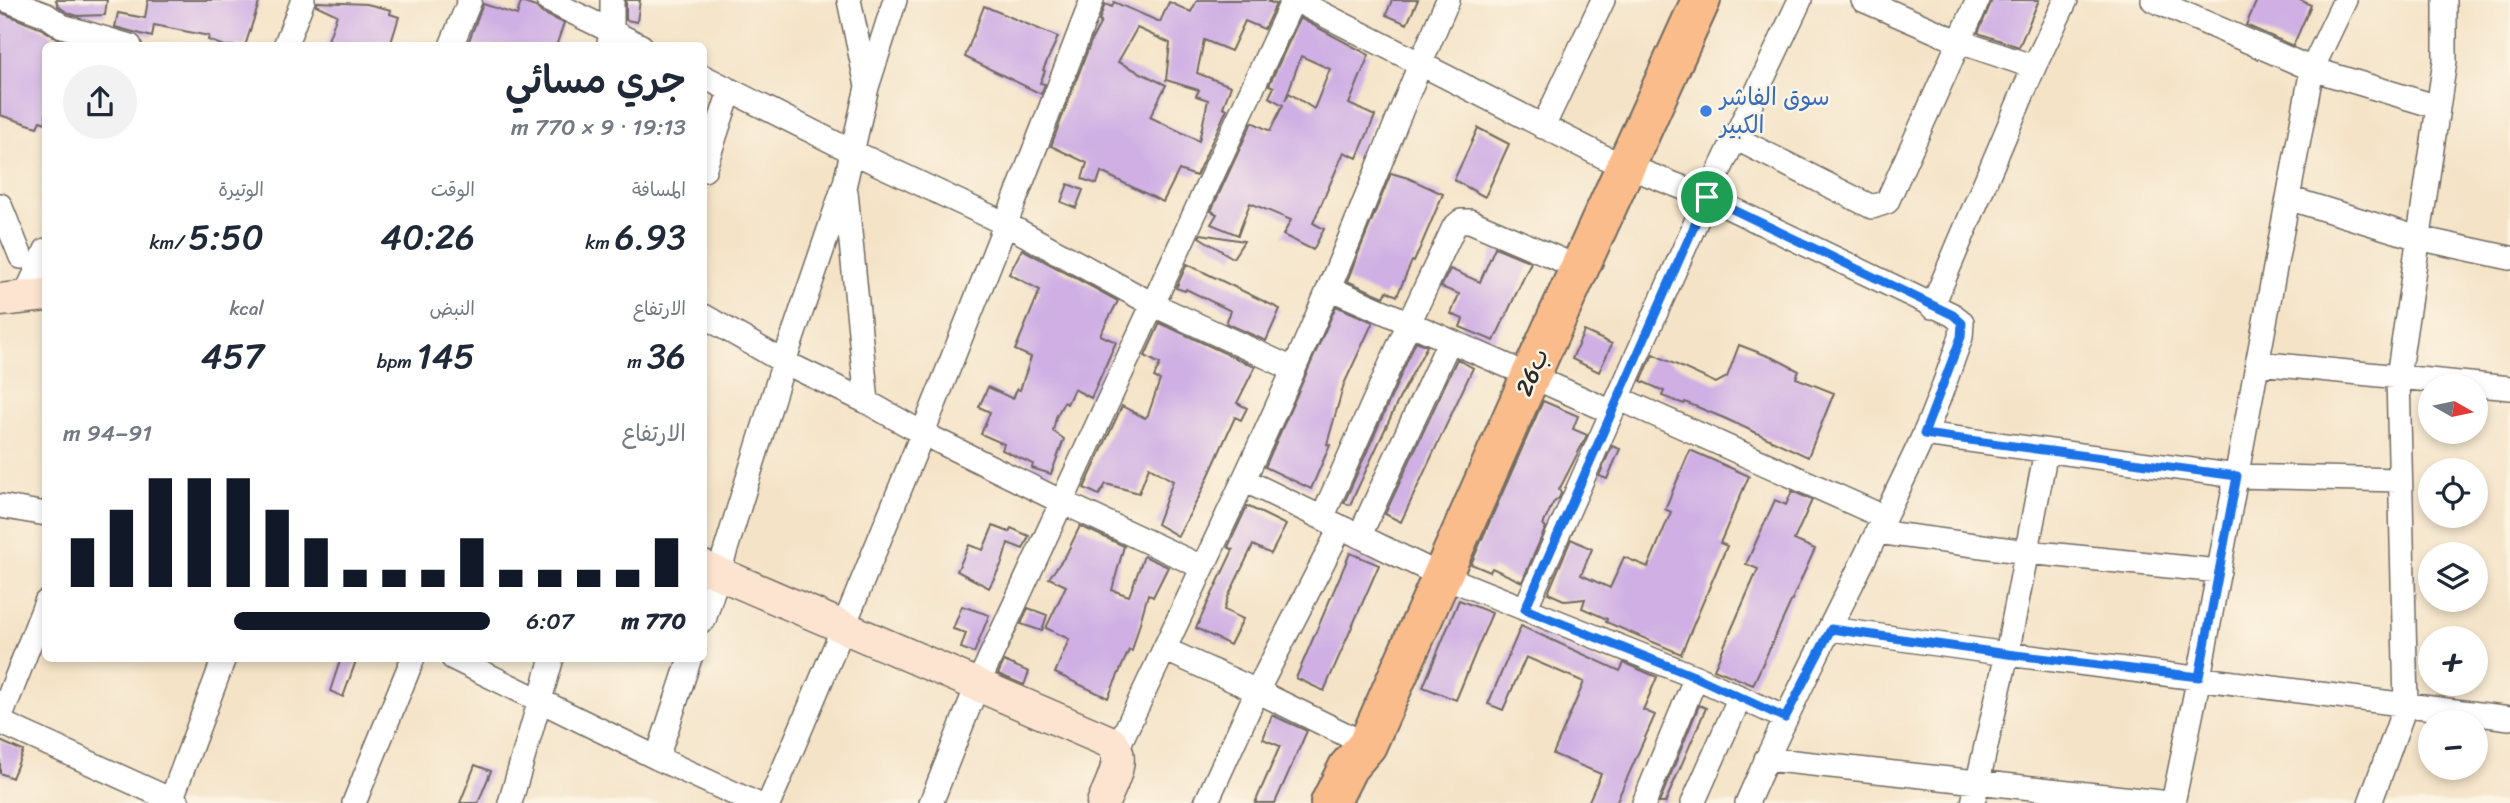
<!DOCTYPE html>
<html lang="ar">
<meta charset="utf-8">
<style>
body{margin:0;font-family:Sriracha,"Playpen Sans Arabic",sans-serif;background:#f2f2f3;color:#1f2937;direction:rtl;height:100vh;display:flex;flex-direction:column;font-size:26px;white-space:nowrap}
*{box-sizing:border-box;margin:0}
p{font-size:23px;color:#747a83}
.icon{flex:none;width:38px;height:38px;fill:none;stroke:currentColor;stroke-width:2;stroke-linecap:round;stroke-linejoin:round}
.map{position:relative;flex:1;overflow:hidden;direction:ltr}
.drawer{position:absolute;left:42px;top:42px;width:665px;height:620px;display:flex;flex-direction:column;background:#fff;border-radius:10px;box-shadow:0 4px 10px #0003;direction:rtl}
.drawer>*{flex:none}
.needle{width:46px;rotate:99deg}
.buttons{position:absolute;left:2418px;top:374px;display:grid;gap:14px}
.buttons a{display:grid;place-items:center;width:70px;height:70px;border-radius:50%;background:#fff;box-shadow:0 4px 10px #0003;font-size:35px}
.pin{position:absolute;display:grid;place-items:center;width:60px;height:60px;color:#fff;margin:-30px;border:4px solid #fff;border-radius:50%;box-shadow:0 2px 7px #0007}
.round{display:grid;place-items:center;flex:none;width:74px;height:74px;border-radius:37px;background:#f2f2f3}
.overview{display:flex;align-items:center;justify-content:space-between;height:119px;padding:0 21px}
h1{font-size:38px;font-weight:600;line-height:52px}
.metrics{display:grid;grid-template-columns:repeat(3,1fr);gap:10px;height:119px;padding:7px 21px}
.metrics div{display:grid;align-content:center}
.metrics b{font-size:35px;font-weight:600}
.metrics small{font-size:19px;font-weight:400}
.metrics p{font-size:19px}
.chart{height:196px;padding:14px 21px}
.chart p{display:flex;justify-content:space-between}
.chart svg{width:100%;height:126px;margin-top:7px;stroke:#111827;stroke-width:6}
ul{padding:0 21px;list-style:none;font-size:23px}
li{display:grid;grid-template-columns:112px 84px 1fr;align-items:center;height:52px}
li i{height:18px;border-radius:9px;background:#111827}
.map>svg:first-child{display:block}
.building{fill:#cfafe4;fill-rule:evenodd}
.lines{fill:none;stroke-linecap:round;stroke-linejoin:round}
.street-casing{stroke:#716b62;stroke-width:26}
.secondary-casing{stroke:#716b62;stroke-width:35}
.highway-casing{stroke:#716b62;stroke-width:42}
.street{stroke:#fff;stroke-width:23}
.secondary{stroke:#fde4d1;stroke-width:32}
.highway{stroke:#fabc8b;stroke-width:38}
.route-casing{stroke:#fff;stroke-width:14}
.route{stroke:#1a73e8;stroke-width:9}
.shop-dot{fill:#3f7fe0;stroke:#fcf5e5;stroke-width:2.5}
.labels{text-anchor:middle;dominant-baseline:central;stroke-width:5;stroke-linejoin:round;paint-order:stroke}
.shop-label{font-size:24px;fill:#366cbe;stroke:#fcf5e5;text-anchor:start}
.street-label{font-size:24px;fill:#2b2b2b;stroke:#fcf5e5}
</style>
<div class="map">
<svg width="2510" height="803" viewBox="0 0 2510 803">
<rect width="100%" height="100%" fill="#fcf5e5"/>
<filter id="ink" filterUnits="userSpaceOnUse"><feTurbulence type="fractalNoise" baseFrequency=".0143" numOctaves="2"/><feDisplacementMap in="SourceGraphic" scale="14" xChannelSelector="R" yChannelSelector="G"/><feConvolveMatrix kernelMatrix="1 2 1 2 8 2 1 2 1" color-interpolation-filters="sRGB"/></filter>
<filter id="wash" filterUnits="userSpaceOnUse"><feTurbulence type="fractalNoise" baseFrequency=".00686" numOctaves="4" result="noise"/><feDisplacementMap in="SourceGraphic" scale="28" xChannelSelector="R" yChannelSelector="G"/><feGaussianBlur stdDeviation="1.57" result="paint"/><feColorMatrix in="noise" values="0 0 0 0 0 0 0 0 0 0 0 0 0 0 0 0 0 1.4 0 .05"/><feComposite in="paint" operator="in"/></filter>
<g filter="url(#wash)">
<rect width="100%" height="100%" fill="#f4e3c7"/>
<g id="blocks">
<path class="building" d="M56 0H107L105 15 78 16 68 13 58 6Z
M148 0H260L245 46H224L208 40 209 36 154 25 152 37 115 27 118 13 145 18Z
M626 0H640L637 22 626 20Z
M1197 0H1271L1269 2 1276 4 1264 29 1245 21 1231 51 1204 40 1197 73 1231 86 1223 107 1227 109 1196 176 1179 170 1163 202 1101 172 1097 184 1082 179 1087 163 1051 146 1092 39 1101 22 1099 21 1105 4 1112 7 1114 2 1160 22 1169 2 1191 12ZM1137 28 1170 43 1166 80 1199 90 1196 96 1208 100 1199 141 1150 117 1166 85 1118 62Z
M1392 0H1418L1407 24 1386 15Z
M1992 0H2039L2019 47 1978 33Z
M2257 0H2300L2311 5 2293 46 2246 25Z
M317 2 367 4 391 10 390 14 399 17 390 46H326L337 15 316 5Z
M521 2 536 7 542 13 564 23 556 46H467L483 4 517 15Z
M984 6 1058 37 1043 70 1045 71 1040 83 1045 84 1041 94 965 57Z
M0 12 42 29 58 39 79 46H46V123L40 121 37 127 0 115Z
M1300 18 1369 55 1349 104 1375 116 1357 158 1344 152 1313 223 1324 229 1313 250 1283 235 1291 220 1250 203 1238 235 1211 224 1217 214 1211 211 1252 122 1270 131 1283 105 1269 97 1274 87 1269 85ZM1301 56 1330 69 1314 109 1289 93 1285 101Z
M1478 128 1509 144 1485 197 1454 180Z
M1391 173 1408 178 1443 194 1414 262 1412 261 1397 296 1387 291 1384 297 1347 281Z
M1068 184 1083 190 1076 208 1061 202Z
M1201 234 1244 241 1233 258 1199 237Z
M1495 247 1531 262 1494 341 1460 327 1463 319 1451 314 1459 294 1441 287 1450 269 1480 282Z
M1022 249 1118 301 1100 335 1116 342 1091 398 1074 389 1067 404 1064 402 1056 417 1053 431 1064 439 1051 474 1032 468 1033 464 1002 450 1004 444 981 434 990 412 979 407 988 387 1013 399 1017 389 1020 390 1031 357 1015 350 1040 290 1009 274Z
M1187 264 1280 309 1266 341 1226 323 1231 311 1186 289 1185 291 1176 288Z
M1336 306 1373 322 1344 384 1327 444 1330 445 1311 489 1265 467Z
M1160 323 1255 367 1237 403 1247 408 1241 420 1235 417 1200 495 1178 536 1157 524 1173 481 1149 467 1139 493 1106 484 1099 495 1084 488 1122 406 1145 418 1148 415 1160 380 1154 377 1160 364 1145 356Z
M1584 331 1612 344 1599 372 1572 359Z
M1416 341 1427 346 1399 399 1350 505 1344 503Z
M1739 345 1776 359 1799 371 1796 378 1834 393 1808 457 1724 418 1685 402 1684 404 1662 396 1664 391 1641 381 1653 354 1716 383 1727 377Z
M1457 359 1473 368 1401 522 1385 514Z
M1543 401 1578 416 1573 429 1587 435 1559 490 1561 493 1559 498 1553 503 1543 525 1546 527 1522 582 1492 568 1490 572 1471 564Z
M1612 446 1620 449 1607 479 1599 476Z
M1690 450 1749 476 1720 543 1727 546 1681 654 1606 622 1607 619 1582 608 1585 599 1566 601 1548 593 1571 539 1592 549 1581 575 1610 588 1624 557 1648 567 1671 512 1665 509Z
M1792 491 1812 500 1794 540 1815 549 1753 685 1714 669 1758 569 1746 564 1775 500 1786 505Z
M1247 506 1286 525 1271 554 1253 545 1228 597 1224 610 1243 619 1230 645 1196 628 1233 550 1228 547Z
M993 526 1009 532 1011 528 1029 536 1023 549 1008 543 1002 563 989 588 957 571 969 545 983 550Z
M1080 526 1124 546 1112 590 1129 596 1144 556 1168 567 1153 597 1148 594 1132 651 1129 650 1108 698 1055 673 1069 639 1046 628 1066 586 1049 578 1066 555Z
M1350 553 1379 565 1324 691 1296 678Z
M1459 600 1492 613 1456 700 1423 687Z
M962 606 989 615 974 653 961 648 966 633 953 629Z
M1028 608 1047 615 1042 631 1021 624Z
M1521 626 1620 671 1624 663 1657 677 1643 710 1655 715 1616 803H1588L1601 774 1553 754 1584 682 1526 657 1503 710 1488 704Z
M341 658H357L343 697 330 691Z
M1004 661 1029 672 1024 685 998 674Z
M1699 705 1706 708 1665 803H1659Z
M1272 715 1307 731 1275 803H1255L1280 746 1263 739Z
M0 741 23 751 12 778 0 773Z
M475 765 491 771 478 803H460Z"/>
</g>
</g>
<g filter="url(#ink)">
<use href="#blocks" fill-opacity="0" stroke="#716b62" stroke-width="2"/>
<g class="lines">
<defs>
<path id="street" d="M6 0 46 15 62 26 130 46
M548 0 641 46
M849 0 867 86
M1295 0 1606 158 1707 197 1953 315 1962 322 1961 337C1949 370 1938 404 1923 437 1866 560 1801 679 1747 803
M1863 0 1960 42 2034 67
M2153 0 2312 69 2438 107
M609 43 612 31V0
M285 46 303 0
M451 46 470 0
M704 77 853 152 1006 224 1154 305 1293 369
M1543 127 1603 0
M1735 138 1872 207 1887 202 1978 0
M704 170 730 91
M846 192 867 402
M2288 198 2418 238 2510 258
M0 205 21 257
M1329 288 1510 367
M24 298 46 250
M1932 307 2034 67 2066 0
M704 316 784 362 867 402 922 433 1062 502 1202 567
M2258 363 2510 388
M1530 377 1549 384 1612 412 1707 197 1800 0
M1618 398 1884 517
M1924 434 2237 476 2399 480
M1244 480 1425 568
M0 506 46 514
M1322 518 1409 323 1454 227 1461 221H1470L1561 260
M1877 532 2027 552 2219 571
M1360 535 1449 342
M1443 576 1696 677 1785 718
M1525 609 1612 412
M704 620 784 362 845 183 867 87 895 0
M1831 629 2007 654 2510 718
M1164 649 1257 691 1367 745
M453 658 657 758 755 803
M0 719 46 602
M0 722 178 803
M1117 749C1189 596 1263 444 1329 288 1370 193 1405 95 1448 0
M657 758 690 658
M1766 759 2169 803
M170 803 224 658
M354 803 413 658
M510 803 552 658
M769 803C883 538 989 270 1092 0
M931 803 977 686 1293 0
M1206 803 1257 691 1341 527
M1644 803 1696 677
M1693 803 1740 697
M1973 803 2007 654 2046 451
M2173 803 2199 677 2312 69 2345 0
M2370 803 2406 704 2398 377 2445 61V0"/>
<path id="secondary" d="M0 300 46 295
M704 567 1110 742C1128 757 1110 785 1103 803"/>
<path id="highway" d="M1330 803 1348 767 1367 745 1530 377 1701 0"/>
</defs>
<use href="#street" class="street-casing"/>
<use href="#secondary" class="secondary-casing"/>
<use href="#highway" class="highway-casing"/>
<use href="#street" class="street"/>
<use href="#secondary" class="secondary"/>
<use href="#highway" class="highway"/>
</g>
</g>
<g class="lines" filter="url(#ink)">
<defs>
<path id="route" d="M1707 197 1953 315 1962 323 1961 337 1924 434 2237 476 2199 677 2007 654 1831 629 1785 718 1696 677 1525 609Z"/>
</defs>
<use href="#route" class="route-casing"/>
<use href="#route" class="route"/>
</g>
<circle class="shop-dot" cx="1706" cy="111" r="7"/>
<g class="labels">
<g class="shop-label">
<text x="1720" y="97">سوق الفاشر<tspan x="1720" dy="28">الكبير</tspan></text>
</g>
<g class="street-label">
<text transform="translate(1532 372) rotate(-66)">26ب</text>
</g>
</g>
</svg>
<div class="buttons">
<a><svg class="needle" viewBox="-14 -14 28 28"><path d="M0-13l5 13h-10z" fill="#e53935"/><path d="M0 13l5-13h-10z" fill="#747a83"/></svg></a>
<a><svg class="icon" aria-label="locate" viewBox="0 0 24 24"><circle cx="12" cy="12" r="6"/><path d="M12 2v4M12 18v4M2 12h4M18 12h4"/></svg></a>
<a><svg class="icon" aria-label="layers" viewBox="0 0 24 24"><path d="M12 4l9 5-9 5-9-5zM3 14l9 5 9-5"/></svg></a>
<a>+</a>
<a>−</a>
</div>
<div class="pin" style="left:1707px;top:197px;background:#1e9e55"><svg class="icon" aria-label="arrive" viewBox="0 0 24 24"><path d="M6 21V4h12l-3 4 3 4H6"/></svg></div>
<section class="drawer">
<div class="overview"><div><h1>جري مسائي</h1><p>19:13 · 9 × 770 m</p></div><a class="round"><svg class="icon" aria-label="share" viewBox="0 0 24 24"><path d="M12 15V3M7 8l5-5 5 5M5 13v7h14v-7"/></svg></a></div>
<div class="metrics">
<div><p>المسافة</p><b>6.93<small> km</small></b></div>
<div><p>الوقت</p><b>40:26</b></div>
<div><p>الوتيرة</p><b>5:50<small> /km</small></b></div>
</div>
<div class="metrics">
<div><p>الارتفاع</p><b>36<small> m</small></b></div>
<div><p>النبض</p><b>145<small> bpm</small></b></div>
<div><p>kcal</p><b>457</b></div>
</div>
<div class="chart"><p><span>الارتفاع</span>91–94 m</p>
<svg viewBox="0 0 160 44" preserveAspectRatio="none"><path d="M5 44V27M15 44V17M25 44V6M35 44V6M45 44V6M55 44V17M65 44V27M75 44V38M85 44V38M95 44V38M105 44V27M115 44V38M125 44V38M135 44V38M145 44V38M155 44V27"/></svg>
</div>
<ul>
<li><b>770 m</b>6:07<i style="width:60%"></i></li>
</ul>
</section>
</div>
